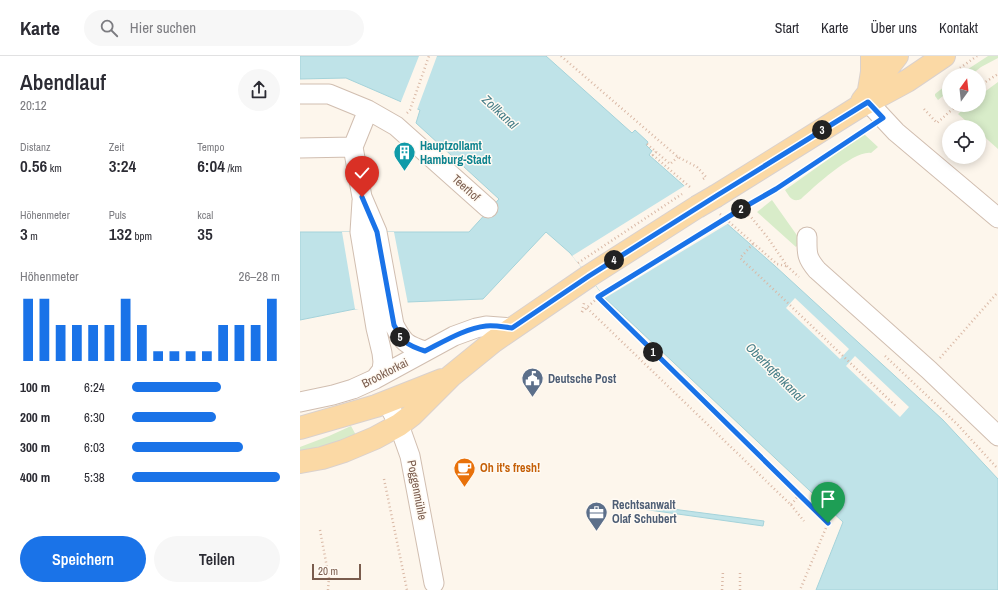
<!DOCTYPE html>
<html lang="de">
<meta charset="utf-8">
<style>
body{margin:0;font-family:"Archivo Narrow",sans-serif;background:#f7f7f7;color:#2b2b33;height:100vh;display:flex;flex-direction:column;font-size:15px;white-space:nowrap}
*{box-sizing:border-box;margin:0}
p{font-size:13px;color:#7c7c81}
.icon{flex:none;width:22px;height:22px;fill:none;stroke:currentColor;stroke-width:2;stroke-linecap:round;stroke-linejoin:round}
.map{position:relative;flex:1;overflow:hidden}
.sheet{display:flex;flex-direction:column;background:#fff;width:300px}
.sheet>*{flex:none}
.needle{width:26px;rotate:15deg}
.controls{position:absolute;left:642px;top:12px;display:grid;gap:8px}
.controls a{display:grid;place-items:center;width:44px;height:44px;border-radius:50%;background:#fff;box-shadow:0 2px 10px #0003;font-size:20px}
.scale{position:absolute;left:12px;bottom:10px;width:49px;box-sizing:border-box;padding-left:4px;border:2px solid #7a5c4d;border-top:0;font-size:11px;line-height:14px;white-space:nowrap;color:#7a5c4d;-webkit-text-stroke:3px #fffaf3;paint-order:stroke}
.pin{position:absolute;display:grid;place-items:center;width:34px;height:34px;color:#fff;margin:-41px -17px;border-radius:50% 50% 50% 0;rotate:-45deg;box-shadow:0 0 4px #0007}
.pin .icon{rotate:45deg}
.km{position:absolute;width:20px;height:20px;margin:-10px;border-radius:50%;background:#222;color:#fff;font-size:11px;line-height:20px;text-align:center}
.round{display:grid;place-items:center;flex:none;width:42px;height:42px;border-radius:21px;background:#f7f7f7}
.overview{display:flex;align-items:center;justify-content:space-between;height:68px;padding:0 20px}
h1{font-size:22px;font-weight:600;line-height:30px}
.metrics{display:grid;grid-template-columns:repeat(3,1fr);gap:6px;height:68px;padding:4px 20px}
.metrics div{display:grid;align-content:center}
.metrics b{font-size:17px;font-weight:600}
.metrics small{font-size:11px;font-weight:400}
.metrics p{font-size:11px}
.chart{height:112px;padding:8px 20px}
.chart p{display:flex;justify-content:space-between}
.chart svg{width:100%;height:72px;margin-top:4px;stroke:#1a73e8;stroke-width:6}
.primary-button{display:flex;gap:8px;margin-top:auto;padding:8px 20px}
.primary-button a{flex:1;height:46px;border-radius:24px;background:#1a73e8;color:#fff;font-size:16px;font-weight:600;line-height:46px;text-align:center}
.primary-button a+a{background:#f7f7f7;color:#2b2b33}
ul{padding:0 20px;list-style:none;font-size:13px}
li{display:grid;grid-template-columns:64px 48px 1fr;align-items:center;height:30px}
li i{height:10px;border-radius:5px;background:#1a73e8}
header{display:flex;align-items:center;gap:24px;box-sizing:border-box;height:56px;padding:0 20px;background:#fff;border-bottom:1px solid #e1e1e2}
header strong{font-size:19px}
nav{display:flex;gap:22px;margin-inline-start:auto;font-size:14px}
.search{width:280px;height:36px;background:#f7f7f7;display:flex;align-items:center;gap:10px;box-sizing:border-box;padding:0 14px;border-radius:22px;color:#7c7c81;font-size:15px}
main{display:flex;flex:1;min-height:0}
.map>svg:first-child{display:block}
.green{fill:#d8ecc9}
.water{fill:#bfe3e8;stroke:#a5d3da}
.pier{fill:#fdf6ec}
.lines{fill:none;stroke-linecap:round;stroke-linejoin:round}
.minor-casing{stroke:#d1beb0;stroke-width:21}
.major-casing{stroke:#dad1cd;stroke-width:24}
.path{stroke:#d9b8a5;stroke-width:2.5;stroke-dasharray:1 3;stroke-linecap:butt}
.minor{stroke:#fff;stroke-width:19}
.major{stroke:#fbd9a5;stroke-width:22}
.major-bridge-casing{stroke:#dad1cd;stroke-width:24;stroke-linecap:butt}
.path-bridge{stroke:#d9b8a5;stroke-width:2.5;stroke-dasharray:1 3;stroke-linecap:butt}
.major-bridge{stroke:#fbd9a5;stroke-width:22}
.route-casing{stroke:#fff;stroke-width:8}
.route{stroke:#1a73e8;stroke-width:5}
.labels{text-anchor:middle;dominant-baseline:central;stroke-width:3;stroke-linejoin:round;paint-order:stroke}
.culture-label{font-size:12px;font-weight:bold;fill:#0d838f;stroke:#fffaf3;text-anchor:start}
.street-label{font-size:12px;fill:#7a5c4d;stroke:#fffaf3}
.service-label{font-size:12px;font-weight:bold;fill:#4e5e75;stroke:#fffaf3;text-anchor:start}
.food-label{font-size:12px;font-weight:bold;fill:#c56008;stroke:#fffaf3;text-anchor:start}
.water-label{font-size:13px;font-style:italic;fill:#437c86;stroke:#fffaf3}
</style>
<header>
<strong>Karte</strong>
<div class="search"><svg class="icon" aria-label="search" viewBox="0 0 24 24"><circle cx="10" cy="10" r="6"/><path d="M15 15l6 6"/></svg>Hier suchen</div>
<nav><a>Start</a><a>Karte</a><a>Über uns</a><a>Kontakt</a></nav>
</header>
<main>
<section class="sheet">
<div class="overview"><div><h1>Abendlauf</h1><p>20:12</p></div><a class="round"><svg class="icon" aria-label="share" viewBox="0 0 24 24"><path d="M12 15V3M7 8l5-5 5 5M5 13v7h14v-7"/></svg></a></div>
<div class="metrics">
<div><p>Distanz</p><b>0.56<small> km</small></b></div>
<div><p>Zeit</p><b>3:24</b></div>
<div><p>Tempo</p><b>6:04<small> /km</small></b></div>
</div>
<div class="metrics">
<div><p>Höhenmeter</p><b>3<small> m</small></b></div>
<div><p>Puls</p><b>132<small> bpm</small></b></div>
<div><p>kcal</p><b>35</b></div>
</div>
<div class="chart"><p><span>Höhenmeter</span>26–28 m</p>
<svg viewBox="0 0 160 44" preserveAspectRatio="none"><path d="M5 44V6M15 44V6M25 44V22M35 44V22M45 44V22M55 44V22M65 44V6M75 44V22M85 44V38M95 44V38M105 44V38M115 44V38M125 44V22M135 44V22M145 44V22M155 44V6"/></svg>
</div>
<ul>
<li><b>100 m</b>6:24<i style="width:60%"></i></li>
<li><b>200 m</b>6:30<i style="width:57%"></i></li>
<li><b>300 m</b>6:03<i style="width:75%"></i></li>
<li><b>400 m</b>5:38<i style="width:100%"></i></li>
</ul>
<div class="primary-button"><a>Speichern</a><a>Teilen</a></div>
</section>
<div class="map">
<svg width="698" height="534" viewBox="0 0 698 534">
<rect width="100%" height="100%" fill="#fdf6ec"/>
<path class="green" d="M688 0H698V2L681 11 671 19H659Z
M698 26V93L679 76V71H673L658 58 668 49H679V40Z
M649 27V35L638 44 635 40V38Z
M564 78 578 91 571 97C554 94 514 131 501 143 492 147 489 140 485 134Z
M472 144 501 185 496 191 457 156Z
M51 370 57 381 0 398V391L29 380Z"/>
<path class="water" d="M0 0H246L332 77 335 74 348 86 346 89 352 95 349 99 475 210 643 364 698 423V534H516L543 466 305 242 289 220 270 197 246 176 183 243 108 246 55 253 0 264V176H169L199 143 116 67 120 54 46 22 0 23Z
M342 449 464 465 463 470 342 453Z"/>
<path class="pier" d="M119 0H137L117 54H119L114 68 117 56 100 48Z
M386 129 429 167 305 242 289 220 272 200Z
M42 176H94L108 248 73 253H55Z
M495 242 549 293 540 303 486 252Z
M555 300 609 351 600 361 546 310Z"/>
<g class="lines">
<defs>
<path id="minor" d="M0 38H29L68 54 96 70 188 152
M568 46 596 76 698 162
M68 54 53 91 62 141 77 176 94 269C103 286 106 289 125 295
M0 92 53 91
M62 145 60 176 76 272 82 297 83 306 82 314 75 323
M507 181C507 197 506 201 517 214L629 314 698 380
M0 346 33 339 53 333 75 323 154 280 176 272 186 270 212 272
M87 346 99 369 110 400 134 527"/>
<path id="major" d="M569 34 572 16V0
M562 45 597 0
M416 140 557 52 607 25 644 0
M0 372 76 350 142 324
M0 406 22 402 44 395 75 382 99 369 112 359 151 320 194 285 289 220 397 151"/>
</defs>
<use href="#minor" class="minor-casing"/>
<use href="#major" class="major-casing"/>
<path class="path" d="M261 0 378 101 397 111 406 121 403 123
M660 12 677 0
M679 30 698 18
M624 53 637 67 657 49
M107 57 110 54 129 0
M347 88 370 108 378 101
M356 96 353 99 391 132
M436 149 451 161 468 182 487 210 499 221
M434 157 476 133 569 72
M420 158 477 208 486 210
M453 188 440 202C493 251 544 302 597 351
M298 241 528 467 500 534
M287 252 491 449 499 439
M282 256 284 247
M282 256 302 238
M585 300 658 369 698 413
M640 302 698 236
M84 423 107 534
M491 449 504 465
M20 474 29 522 28 534
M422 534 423 515
M440 534V516"/>
<use href="#minor" class="minor"/>
<use href="#major" class="major"/>
<defs>
<path id="major-bridge" d="M397 151 416 140"/>
</defs>
<use href="#major-bridge" class="major-bridge-casing"/>
<path class="path-bridge" d="M278 207 382 138
M302 238 434 157"/>
<use href="#major-bridge" class="major-bridge"/>
</g>
<g class="lines">
<defs>
<path id="route" d="M62 141 77 176 94 269C103 286 106 289 125 295 143 286 166 272 186 270 195 269 203 271 212 272L289 220 416 140 568 46 583 62 476 133 441 153 298 241 528 467"/>
</defs>
<use href="#route" class="route-casing"/>
<use href="#route" class="route"/>
</g>
<defs>
<symbol id="building-pin" viewBox="-11 -11 22 30"><path d="M0 17L-7.5 6A9.5 9.5 0 1 1 7.5 6Z" fill="#0f9aa8" stroke="#fffaf3"/><path d="M-4-6H4V6H1V3H-1V6H-4ZM-2.5-4.3h1.7v1.8h-1.7ZM.8-4.3h1.7v1.8H.8ZM-2.5-1h1.7V.8h-1.7ZM.8-1h1.7V.8H.8Z" fill="#fff"/></symbol>
<symbol id="civic-pin" viewBox="-11 -11 22 30"><path d="M0 17L-7.5 6A9.5 9.5 0 1 1 7.5 6Z" fill="#5c6f8a" stroke="#fffaf3"/><path d="M-.6-6.5H3V-4.5H.6V-3L4-1V1h2V6H-6V1h2V-1L-.6-3ZM-1.2 2.5V6h2.4V2.5Z" fill="#fff"/></symbol>
<symbol id="cafe-pin" viewBox="-11 -11 22 30"><path d="M0 17L-7.5 6A9.5 9.5 0 1 1 7.5 6Z" fill="#e8710a" stroke="#fffaf3"/><path d="M-5.5-4.5H6V0H3Q3 3.5 0 3.5H-2.5Q-5.5 3.5-5.5 0ZM3-3.2v2h1.7v-2ZM-6 4.5H4V6H-6Z" fill="#fff"/></symbol>
<symbol id="office-pin" viewBox="-11 -11 22 30"><path d="M0 17L-7.5 6A9.5 9.5 0 1 1 7.5 6Z" fill="#5c6f8a" stroke="#fffaf3"/><path d="M-6-3h4V-5.5h4V-3h4V5H-6ZM-1-4.5V-3h2v-1.5ZM-6 0V1H6V0Z" fill="#fff"/></symbol>
</defs>
<g fill-rule="evenodd">
<use href="#building-pin" x="92" y="84" width="25" height="34"/>
<use href="#civic-pin" x="220" y="310" width="25" height="34"/>
<use href="#cafe-pin" x="152" y="400" width="25" height="34"/>
<use href="#office-pin" x="284" y="444" width="25" height="34"/>
</g>
<g class="labels">
<g class="culture-label">
<text x="120" y="90">Hauptzollamt<tspan x="120" dy="14">Hamburg-Stadt</tspan></text>
</g>
<g class="street-label">
<text transform="translate(166 132) rotate(42)">Teerhof</text>
<text transform="translate(85 317) rotate(-27)">Brooktorkai</text>
<text transform="translate(117 434) rotate(79)">Poggenmühle</text>
</g>
<g class="service-label">
<text x="248" y="323">Deutsche Post</text>
<text x="312" y="449">Rechtsanwalt<tspan x="312" dy="14">Olaf Schubert</tspan></text>
</g>
<g class="food-label">
<text x="180" y="412">Oh it's fresh!</text>
</g>
<g class="water-label">
<text transform="translate(200 56) rotate(43)">Zollkanal</text>
<text transform="translate(475 316) rotate(45)">Oberhafenkanal</text>
</g>
</g>
</svg>
<div class="controls">
<a><svg class="needle" viewBox="-14 -14 28 28"><path d="M0-13l5 13h-10z" fill="#e53935"/><path d="M0 13l5-13h-10z" fill="#7c7c81"/></svg></a>
<a><svg class="icon" aria-label="locate" viewBox="0 0 24 24"><circle cx="12" cy="12" r="6"/><path d="M12 2v4M12 18v4M2 12h4M18 12h4"/></svg></a>
</div>
<div class="scale">20 m</div>
<div class="pin" style="left:528px;top:467px;background:#1e9e55"><svg class="icon" aria-label="arrive" viewBox="0 0 24 24"><path d="M6 21V4h12l-3 4 3 4H6"/></svg></div>
<div class="pin" style="left:62px;top:141px;background:#d93025"><svg class="icon" aria-label="check" viewBox="0 0 24 24"><path d="M5 12l5 5 9-10"/></svg></div>
<b class="km" style="left:353px;top:296px">1</b>
<b class="km" style="left:441px;top:153px">2</b>
<b class="km" style="left:522px;top:74px">3</b>
<b class="km" style="left:314px;top:204px">4</b>
<b class="km" style="left:100px;top:281px">5</b>
</div>
</main>
